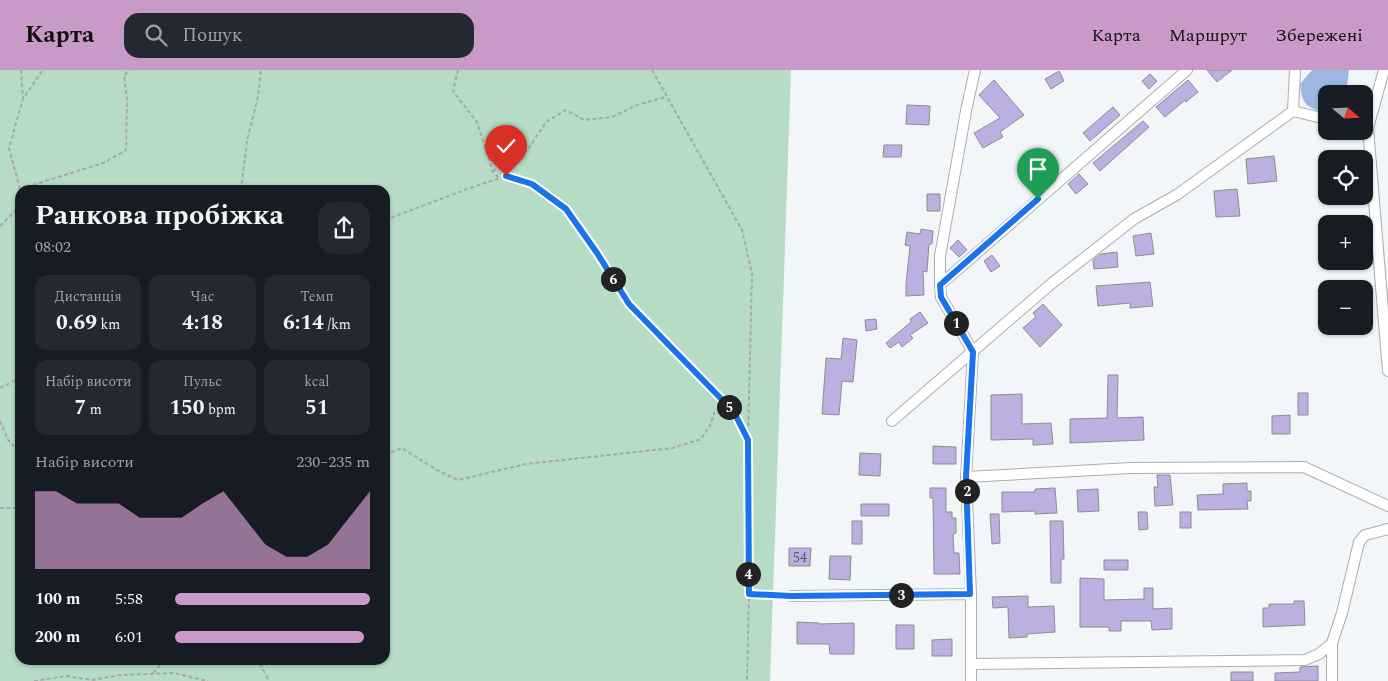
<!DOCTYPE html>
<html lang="uk">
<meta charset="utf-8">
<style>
body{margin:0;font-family:Spectral,serif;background:#242831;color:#f1f3f6;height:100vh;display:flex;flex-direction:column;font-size:19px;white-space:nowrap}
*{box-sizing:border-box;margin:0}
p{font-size:16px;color:#9ea1a6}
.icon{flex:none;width:28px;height:28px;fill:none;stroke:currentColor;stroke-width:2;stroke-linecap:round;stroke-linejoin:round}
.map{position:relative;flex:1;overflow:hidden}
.panel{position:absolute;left:15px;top:115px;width:375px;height:480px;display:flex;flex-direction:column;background:#171b24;border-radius:15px;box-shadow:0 1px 4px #0004}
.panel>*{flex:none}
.needle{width:32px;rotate:109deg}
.tools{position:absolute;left:1318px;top:15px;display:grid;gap:10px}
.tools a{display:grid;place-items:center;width:55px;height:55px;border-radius:10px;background:#171b24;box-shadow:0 1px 4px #0004;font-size:25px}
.pin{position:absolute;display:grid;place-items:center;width:42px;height:42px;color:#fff;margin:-51px -21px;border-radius:50% 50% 50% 0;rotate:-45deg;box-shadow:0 0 5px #0007}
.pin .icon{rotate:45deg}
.km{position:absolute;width:25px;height:25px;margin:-12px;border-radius:50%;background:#222;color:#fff;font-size:14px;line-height:25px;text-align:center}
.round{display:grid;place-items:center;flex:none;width:52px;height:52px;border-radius:15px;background:#242831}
.overview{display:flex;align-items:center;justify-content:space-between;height:85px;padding:0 20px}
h1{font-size:28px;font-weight:700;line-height:38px}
.stats{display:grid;grid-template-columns:repeat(3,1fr);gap:8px;height:85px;padding:5px 20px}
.stats div{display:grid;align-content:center;border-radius:12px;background:#242831;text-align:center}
.stats b{font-size:21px;font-weight:700}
.stats small{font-size:14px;font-weight:400}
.stats p{font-size:14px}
.chart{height:140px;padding:10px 20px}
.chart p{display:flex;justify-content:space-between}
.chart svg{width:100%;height:90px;margin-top:5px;fill:#c999c7;opacity:.7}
ul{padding:0 20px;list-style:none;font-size:16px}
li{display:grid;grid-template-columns:80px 60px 1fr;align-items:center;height:38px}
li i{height:12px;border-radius:6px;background:#c999c7}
header{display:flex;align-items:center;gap:30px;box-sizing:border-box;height:70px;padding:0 25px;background:#c999c7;color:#111}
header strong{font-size:24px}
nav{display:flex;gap:28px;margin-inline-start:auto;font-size:18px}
.search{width:350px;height:45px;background:#242831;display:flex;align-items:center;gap:12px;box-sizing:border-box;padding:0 18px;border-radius:15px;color:#9ea1a6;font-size:19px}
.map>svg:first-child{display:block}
.green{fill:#b6dcc5;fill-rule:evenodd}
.water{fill:#9db9e3}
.building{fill:#bbb0e0;stroke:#8e8d90}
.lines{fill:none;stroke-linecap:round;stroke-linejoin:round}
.minor-casing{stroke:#abadb0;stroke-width:12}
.path{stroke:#a7a9ab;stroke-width:2;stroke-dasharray:4 2.5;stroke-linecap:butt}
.minor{stroke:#fff;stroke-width:10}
.route-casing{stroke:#fff;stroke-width:10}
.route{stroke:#1a73e8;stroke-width:6}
.labels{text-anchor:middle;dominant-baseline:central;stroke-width:5;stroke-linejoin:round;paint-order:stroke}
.number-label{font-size:14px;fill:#5a5865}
</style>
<header>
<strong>Карта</strong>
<div class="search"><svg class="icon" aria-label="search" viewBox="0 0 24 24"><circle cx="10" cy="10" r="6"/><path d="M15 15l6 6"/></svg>Пошук</div>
<nav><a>Карта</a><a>Маршрут</a><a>Збережені</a></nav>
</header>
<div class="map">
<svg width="1388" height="611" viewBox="0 0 1388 611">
<rect width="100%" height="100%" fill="#f3f6f8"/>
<path class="green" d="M0 0H791L770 611H0ZM20 120H385V590H20Z"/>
<path class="water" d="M1312 0H1349L1346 24H1326V43C1306 37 1302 35 1300 14Z"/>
<path class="building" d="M1207 0H1232L1217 12Z
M1059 1 1064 11 1051 19 1045 9Z
M1150 4 1157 11 1149 19 1142 11Z
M994 10 1024 45 1000 62 1003 67 983 78 974 63 1000 48 979 25Z
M1188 10 1198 22 1186 32 1185 30 1165 47 1156 37Z
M907 35 930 36 929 55 906 54Z
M1113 37 1120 45 1090 71 1083 63Z
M1143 51 1149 57 1100 101 1093 93Z
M884 75H902L901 87H883Z
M1274 86 1277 111 1248 114 1246 89Z
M1079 104 1088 114 1076 124 1068 114Z
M1237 119 1240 146 1216 147 1214 121Z
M927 124H940V141H927Z
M921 159 933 161 932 174H929L927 202 923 201 924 225 906 226V214L910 176 905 175 907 162 920 164Z
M1151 163 1154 184 1136 186 1133 166Z
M958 170 967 180 959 187 950 178Z
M1117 182 1118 197 1094 199 1093 190 1101 184Z
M992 185 1000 196 991 202 984 191Z
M1150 212 1153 236 1130 238V233L1098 236 1096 216Z
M1043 234 1062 255 1040 277 1023 258 1036 247 1033 243Z
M920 242 928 253 910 265 913 268 902 277 899 272 890 278 886 273 911 252 910 249Z
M876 249 877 259 866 261 865 250Z
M843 268 857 270 853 312 842 311 839 345 822 344 826 288 841 289Z
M1108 305H1118L1117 348 1143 347 1144 370 1070 373V349L1107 348Z
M1298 323H1308V345H1298Z
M1022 324V354L1051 353 1053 374 1033 375V369L991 370V325Z
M1290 345V364H1272V346Z
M933 376 956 377V394H933Z
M860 383 881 384 880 406 859 405Z
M1157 405H1170L1173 435 1155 436 1154 417H1158Z
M1247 413V421H1251V431H1247L1248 439 1198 440 1197 425 1223 424V414Z
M930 418H946V442H952V448H956V463L953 464 954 483H959L960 504H934L933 428H930Z
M1055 418 1057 443 1035 444V441L1002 442V422H1035V419Z
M1098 419 1099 441 1078 442 1077 420Z
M861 434H889V446H861Z
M1138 442H1147L1148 459 1139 460Z
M1180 442H1191V458H1180Z
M990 444H999L1000 473 992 474Z
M852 451H862V474H852Z
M1050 451H1063L1064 489H1061V513H1051Z
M789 478H811L810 496H789Z
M830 486H851L850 510 829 509Z
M1104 490H1128V500H1104Z
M1080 508 1104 509V530L1144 529V518H1153V539L1172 538V559L1152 560 1151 551H1121V561H1109V557H1080Z
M1028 526V537L1054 536 1055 562 1027 564V567L1009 568 1008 537 993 538 992 527Z
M1294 531H1304L1305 555 1263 557V538H1269V534H1294Z
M797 552 819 553V554L854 553V584H830L829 574H797Z
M896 555H914V579H896Z
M952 569V586H932V570Z
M1318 596V611H1275V603L1300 602V597Z
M1231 602H1253V611H1231Z"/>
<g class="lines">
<defs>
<path id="minor" d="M1384 0 1368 58 1388 301
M1293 41 1295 0
M940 215 1187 0
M892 351 1051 214 1134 149 1178 124 1293 41 1326 49
M966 407 1131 398 1304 397 1388 436
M791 526 971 524
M1332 573V611
M971 594 1305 590 1319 584 1332 573 1342 543 1359 472 1365 465 1388 459
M971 611V524L966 407 973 282 941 227 940 215V186L966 41 975 0"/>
</defs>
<use href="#minor" class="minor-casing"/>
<path class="path" d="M21 0 23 29
M458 0 453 21 477 52 493 102 499 108
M652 0 742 160 752 204 747 411 749 524 747 611
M493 102 506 85 527 81 546 52 566 40 584 50 612 47 637 35 666 27
M20 119 9 78 23 29 42 1 44 0
M241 120 247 71 258 27 261 0
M385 150 470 118 506 106 532 114 566 139 597 183 629 234 734 342 747 368
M0 156 19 137 20 119 103 93 126 80 127 30 124 5 130 0
M0 318 20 308
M0 351 8 370 20 382
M385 385 402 378 435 399 458 410 526 394 673 378 701 369 710 356 715 341 727 335
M0 438H20
M749 524 781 526
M255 590 259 592 269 611
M153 603 165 590
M34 611 66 606 93 610 120 605 173 603 208 611"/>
<use href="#minor" class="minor"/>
</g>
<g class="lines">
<defs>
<path id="route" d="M506 106 532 114 566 139 597 183 629 234 734 342 748 370 749 524 791 526 970 524 966 407 973 282 941 227 940 215 1038 129"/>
</defs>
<use href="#route" class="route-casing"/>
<use href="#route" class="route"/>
</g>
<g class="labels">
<g class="number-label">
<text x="800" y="487">54</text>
</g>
</g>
</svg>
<div class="tools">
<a><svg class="needle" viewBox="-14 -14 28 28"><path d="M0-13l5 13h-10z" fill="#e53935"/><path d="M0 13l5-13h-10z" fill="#9ea1a6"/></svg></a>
<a><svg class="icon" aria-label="locate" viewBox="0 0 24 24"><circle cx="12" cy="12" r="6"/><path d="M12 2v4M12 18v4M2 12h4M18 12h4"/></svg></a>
<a>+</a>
<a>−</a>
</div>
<div class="pin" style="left:1038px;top:129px;background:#1e9e55"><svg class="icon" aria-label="arrive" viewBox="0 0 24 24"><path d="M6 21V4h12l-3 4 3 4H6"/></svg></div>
<div class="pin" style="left:506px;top:106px;background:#d93025"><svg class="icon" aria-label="check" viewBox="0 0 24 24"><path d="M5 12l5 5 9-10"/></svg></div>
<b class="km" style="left:956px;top:253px">1</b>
<b class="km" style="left:967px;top:421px">2</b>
<b class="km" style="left:901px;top:525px">3</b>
<b class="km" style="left:748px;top:504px">4</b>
<b class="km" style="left:729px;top:337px">5</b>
<b class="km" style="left:613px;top:209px">6</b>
<section class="panel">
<div class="overview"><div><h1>Ранкова пробіжка</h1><p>08:02</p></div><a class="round"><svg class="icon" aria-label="share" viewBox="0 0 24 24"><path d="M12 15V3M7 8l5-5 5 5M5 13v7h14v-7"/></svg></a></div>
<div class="stats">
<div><p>Дистанція</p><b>0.69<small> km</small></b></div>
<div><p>Час</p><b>4:18</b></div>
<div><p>Темп</p><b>6:14<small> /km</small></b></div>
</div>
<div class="stats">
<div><p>Набір висоти</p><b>7<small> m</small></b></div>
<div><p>Пульс</p><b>150<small> bpm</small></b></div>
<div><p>kcal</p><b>51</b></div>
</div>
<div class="chart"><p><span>Набір висоти</span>230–235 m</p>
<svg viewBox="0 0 160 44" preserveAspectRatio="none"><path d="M0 44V6L10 6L20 12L30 12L40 12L50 19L60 19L70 19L80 12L90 6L100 19L110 32L120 38L130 38L140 32L150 19L160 6V44z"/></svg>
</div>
<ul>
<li><b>100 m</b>5:58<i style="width:100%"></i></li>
<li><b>200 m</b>6:01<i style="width:97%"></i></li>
</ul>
</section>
</div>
